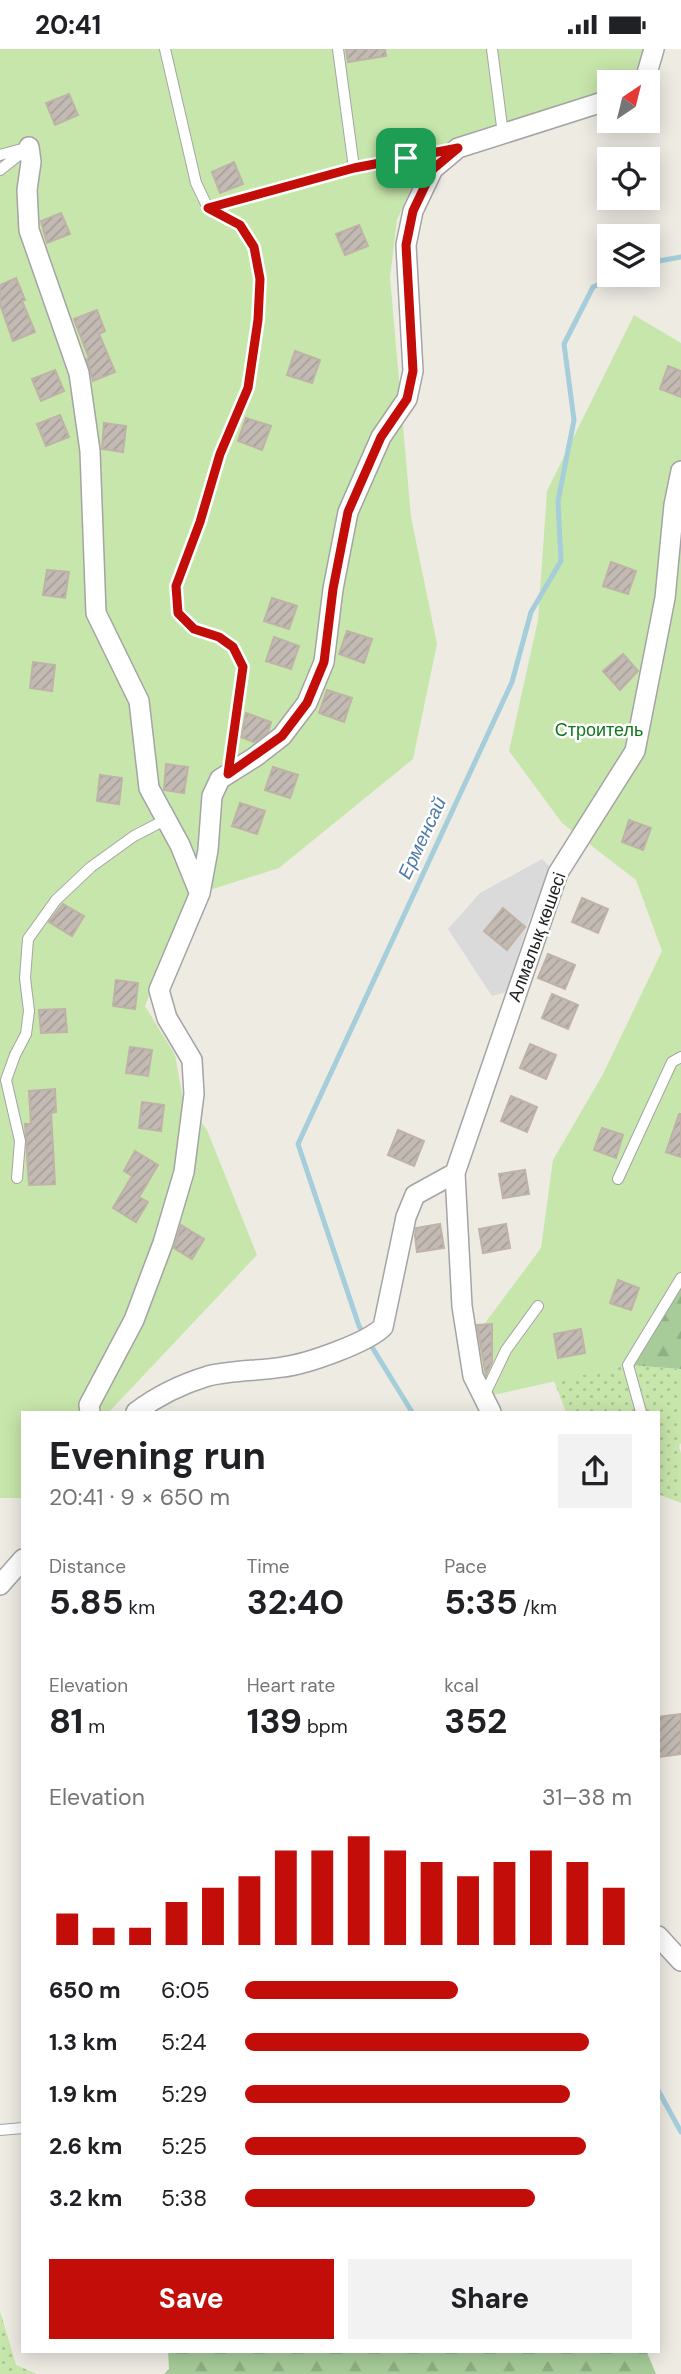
<!DOCTYPE html>
<meta charset="utf-8">
<style>
body{margin:0;font-family:"DM Sans",sans-serif;background:#f2f2f2;color:#202124;height:100vh;display:flex;flex-direction:column;font-size:26px;white-space:nowrap}
*{box-sizing:border-box;margin:0}
p{font-size:23px;color:#757577}
.icon{flex:none;width:38px;height:38px;fill:none;stroke:currentColor;stroke-width:2;stroke-linecap:round;stroke-linejoin:round}
.map{position:relative;flex:1;overflow:hidden}
.side{position:absolute;left:21px;top:1362px;width:639px;height:942px;display:flex;flex-direction:column;background:#fff;border-radius:0px;box-shadow:0 4px 18px #0003}
.side>*{flex:none}
.needle{width:46px;rotate:35deg}
.controls{position:absolute;left:597px;top:21px;display:grid;gap:14px}
.controls a{display:grid;place-items:center;width:63px;height:63px;border-radius:0px;background:#fff;box-shadow:0 4px 18px #0003;font-size:35px}
.pin{position:absolute;display:grid;place-items:center;width:60px;height:60px;color:#fff;margin:-30px;border-radius:14px;box-shadow:0 4px 10px #0006}
.round{display:grid;place-items:center;flex:none;width:74px;height:74px;border-radius:0px;background:#f2f2f2}
.summary{display:flex;align-items:center;justify-content:space-between;height:119px;padding:0 28px}
h1{font-size:38px;font-weight:700;line-height:52px}
.stats{display:grid;grid-template-columns:repeat(3,1fr);gap:10px;height:119px;padding:7px 28px}
.stats div{display:grid;align-content:center}
.stats b{font-size:35px;font-weight:700}
.stats small{font-size:19px;font-weight:400}
.stats p{font-size:19px}
.chart{height:196px;padding:14px 28px}
.chart p{display:flex;justify-content:space-between}
.chart svg{width:100%;height:126px;margin-top:7px;stroke:#c20d09;stroke-width:6}
.action{display:flex;gap:14px;margin-top:auto;padding:14px 28px}
.action a{flex:1;height:80px;border-radius:0px;background:#c20d09;color:#fff;font-size:28px;font-weight:700;line-height:80px;text-align:center}
.action a+a{background:#f2f2f2;color:#202124}
ul{padding:0 28px;list-style:none;font-size:23px}
li{display:grid;grid-template-columns:112px 84px 1fr;align-items:center;height:52px}
li i{height:18px;border-radius:9px;background:#c20d09}
.status{display:flex;justify-content:space-between;align-items:center;height:49px;padding:0 35px;background:#fff;direction:ltr}
.status svg{height:19px;fill:currentColor}
.map>svg:first-child{display:block}
.residential{fill:#dbdada}
.grass{fill:url(#grass-dots)}
.forest{fill:url(#forest-firs)}
.garden{fill:#c7e6ab}
.lines{fill:none;stroke-linecap:round;stroke-linejoin:round}
.stream{stroke:#a5cdda;stroke-width:5}
.building{fill:url(#building-hatch);stroke:#bfb2a6;stroke-width:2}
.service-casing{stroke:#a4a4a4;stroke-width:12}
.minor-casing{stroke:#a4a4a4;stroke-width:22}
.service{stroke:#fff;stroke-width:10}
.minor{stroke:#fff;stroke-width:19}
.route-casing{stroke:#fff;stroke-width:14}
.route{stroke:#c20d09;stroke-width:9}
.labels{text-anchor:middle;dominant-baseline:central;stroke-width:5;stroke-linejoin:round;paint-order:stroke}
.park-label{font-size:18px;fill:#10761b;stroke:#fff}
.street-label{font-size:18px;fill:#1d1d1d;stroke:#fff}
.water-label{font-size:19px;font-style:italic;fill:#4e79a8;stroke:#fff}
</style>
<div class="status"><b>20:41</b><svg viewBox="0 0 49 12"><path d="M0 12V9h3v3zM5 12V6h3v6zM10 12V3h3v9zM15 12V0h3v12zM26 1h20v11H26zM47 4h2v5h-2z"/></svg></div>
<div class="map">
<svg width="681" height="2325" viewBox="0 0 681 2325">
<defs>
<pattern id="grass-dots" width="8" height="8" patternUnits="userSpaceOnUse" patternTransform="scale(1.75)"><rect width="8" height="8" fill="#c7e6ab"/><path d="M2 2h.1M6 6h.1" fill="none" stroke="#aac593" stroke-width="1.8" stroke-linecap="round"/></pattern>
<pattern id="forest-firs" width="22" height="20" patternUnits="userSpaceOnUse" patternTransform="scale(1.75)"><rect width="22" height="20" fill="#a7cc9a"/><path d="M5 1l3.5 6h-7zM16 11l3.5 6h-7z" fill="#8faf84"/></pattern>
<pattern id="building-hatch" width="6" height="6" patternUnits="userSpaceOnUse" patternTransform="scale(1.75)"><rect width="6" height="6" fill="#c2bab3"/><path d="M-1 1l2-2M0 6l6-6M5 7l2-2" fill="none" stroke="#a69f9a"/></pattern>
</defs>
<rect width="100%" height="100%" fill="#eeebe3"/>
<path class="residential" d="M542 810 551 819 529 871 506 943 492 947 448 880 480 844Z"/>
<path class="grass" d="M628 1316 681 1320V1394L679 1397 681 1404V1454L658 1445V1363H566L554 1332Z
M0 2262 16 2316 37 2325H0Z"/>
<path class="forest" d="M681 1229V1320L628 1316Z
M168 2301H646L656 2325H164L169 2320Z"/>
<path class="garden" d="M0 0H654L659 39 648 43V33H609V55L420 119 397 171 390 228 411 468 437 595 413 710 279 819 188 848 145 957 175 1006 183 1050 207 1081 257 1206 109 1363H23V1449H0Z
M634 266 681 294V1229L628 1316 484 1348 468 1297 541 1199 553 1111 603 1025 662 902 636 831 562 774 509 702 538 571 547 442Z"/>
<g class="lines">
<path class="stream" d="M648 214 681 208
M412 1363 359 1277 298 1095 512 633 531 563 561 512 558 452 574 371 564 295 593 238 619 226
M658 2041 681 2083"/>
</g>
<path class="building" d="M346 0H385L386 7 348 13Z
M69 45 78 66 55 76 46 54Z
M234 113 243 135 220 144 212 123Z
M61 164 70 185 47 194 41 172Z
M359 176 368 197 345 206 336 185Z
M16 229 25 251 22 252 35 283 13 292 0 255V236Z
M97 261 105 282 99 285 115 323 93 332 87 310 89 309 74 270Z
M295 302 320 311 312 334 287 326Z
M668 317 681 322V348L660 340Z
M55 321 64 342 41 352 32 330Z
M60 366 69 388 46 397 37 375Z
M246 369 271 377 262 401 238 392Z
M104 374 126 377 123 403 102 400Z
M611 513 636 522 628 545 603 537Z
M47 521 69 523 65 549 43 546Z
M272 549 297 557 289 580 264 572Z
M347 582 372 590 364 614 339 605Z
M274 588 299 597 291 620 266 612Z
M623 605 638 622 620 641 603 622Z
M33 613 55 616 52 642 30 639Z
M327 641 352 649 344 673 319 664Z
M246 664 271 673 268 683 254 693 241 688Z
M166 715 188 718 184 744 164 741Z
M273 718 298 726 290 749 265 741Z
M100 726 122 729 119 755 97 752Z
M240 754 265 762 257 785 232 777Z
M629 771 651 779 643 801 622 793Z
M582 849 608 860 598 884 572 873Z
M63 855 84 867 72 887 49 873Z
M503 859 525 878 507 901 484 882Z
M548 905 575 916 565 940 538 929Z
M116 931 138 934 135 960 113 957Z
M552 945 578 956 568 980 542 969Z
M65 960 67 983 41 984 39 961Z
M530 995 556 1006 546 1030 520 1019Z
M130 998 152 1001 148 1027 126 1024Z
M55 1040 56 1063 51 1064 55 1135 29 1136 25 1075H31L29 1042Z
M511 1047 537 1058 527 1083 501 1072Z
M142 1053 164 1056 161 1082 139 1079Z
M679 1065H681V1108L666 1103Z
M602 1079 623 1086 616 1109 594 1101Z
M398 1081 424 1092 414 1117 388 1106Z
M135 1102 158 1116 139 1148 148 1153 136 1173 113 1159 132 1127 124 1122Z
M525 1121 529 1145 503 1149 499 1125Z
M440 1175 444 1199 417 1203 415 1187 416 1179Z
M506 1175 510 1199 483 1204 479 1180Z
M181 1176 204 1190 192 1210 174 1199Z
M618 1231 639 1239 631 1261 610 1254Z
M492 1275V1313L486 1326 477 1276Z
M581 1280 585 1304 558 1309 554 1285Z
M681 1665V1705L658 1708V1668Z"/>
<g class="lines">
<defs>
<path id="service" d="M165 0 196 134 208 159 240 176 254 198 260 230 258 271 248 339 220 405 200 473 176 537 179 563 194 580 219 588 233 598 243 618 228 725
M338 0 354 119
M492 0 503 85
M0 106 22 100
M0 121 29 98
M208 159 354 119 452 100
M17 1129 20 1092 6 1031 15 1006 26 985 29 962 25 929 28 890 56 851 91 818 134 787 165 771
M618 1130 672 1013 681 1008
M484 1347 506 1301 538 1257
M641 1363 628 1316 681 1229
M0 2081 23 2079"/>
<path id="minor" d="M642 33 645 31 654 0
M29 98 31 113 27 141 29 181 79 324 90 402 96 564 139 652 149 739 180 796 199 843
M90 1363 89 1356 134 1271 163 1194 184 1123 194 1045 192 1011 167 969 159 941 200 844 208 801 212 747 220 730 255 708 282 687 307 654 324 613 333 540 348 463 381 388 407 350 413 322 406 196 413 162 433 120 458 99 609 51
M136 1363C157 1347 182 1335 208 1327 232 1321 259 1322 283 1318 307 1315 367 1294 383 1278L406 1168 415 1146 455 1124
M491 1363 473 1327 462 1257 455 1124 558 824 635 702 665 549 674 456 681 422
M0 1536 23 1510
M658 1887 681 1912"/>
</defs>
<use href="#service" class="service-casing"/>
<use href="#minor" class="minor-casing"/>
<use href="#service" class="service"/>
<use href="#minor" class="minor"/>
</g>
<g class="lines">
<defs>
<path id="route" d="M458 99 433 120 413 162 406 196 413 322 407 350 381 388 348 463 333 540 324 613 307 654 282 687 228 725 243 618 233 598 219 588 194 580 178 564 176 537 200 473 220 405 248 339 258 271 260 230 254 198 240 176 208 159 354 119Z"/>
</defs>
<use href="#route" class="route-casing"/>
<use href="#route" class="route"/>
</g>
<g class="labels">
<g class="park-label">
<text x="599" y="681">Строитель</text>
</g>
<g class="street-label">
<text transform="translate(537 888) rotate(-70)">Алмалық көшесі</text>
</g>
<g class="water-label">
<text transform="translate(422 789) rotate(-65)">Ерменсай</text>
</g>
</g>
</svg>
<div class="controls">
<a><svg class="needle" viewBox="-14 -14 28 28"><path d="M0-13l5 13h-10z" fill="#e53935"/><path d="M0 13l5-13h-10z" fill="#757577"/></svg></a>
<a><svg class="icon" aria-label="locate" viewBox="0 0 24 24"><circle cx="12" cy="12" r="6"/><path d="M12 2v4M12 18v4M2 12h4M18 12h4"/></svg></a>
<a><svg class="icon" aria-label="layers" viewBox="0 0 24 24"><path d="M12 4l9 5-9 5-9-5zM3 14l9 5 9-5"/></svg></a>
</div>
<div class="pin" style="left:406px;top:109px;background:#1e9e55"><svg class="icon" aria-label="arrive" viewBox="0 0 24 24"><path d="M6 21V4h12l-3 4 3 4H6"/></svg></div>
<section class="side">
<div class="summary"><div><h1>Evening run</h1><p>20:41 · 9 × 650 m</p></div><a class="round"><svg class="icon" aria-label="share" viewBox="0 0 24 24"><path d="M12 15V3M7 8l5-5 5 5M5 13v7h14v-7"/></svg></a></div>
<div class="stats">
<div><p>Distance</p><b>5.85<small> km</small></b></div>
<div><p>Time</p><b>32:40</b></div>
<div><p>Pace</p><b>5:35<small> /km</small></b></div>
</div>
<div class="stats">
<div><p>Elevation</p><b>81<small> m</small></b></div>
<div><p>Heart rate</p><b>139<small> bpm</small></b></div>
<div><p>kcal</p><b>352</b></div>
</div>
<div class="chart"><p><span>Elevation</span>31–38 m</p>
<svg viewBox="0 0 160 44" preserveAspectRatio="none"><path d="M5 44V33M15 44V38M25 44V38M35 44V29M45 44V24M55 44V20M65 44V11M75 44V11M85 44V6M95 44V11M105 44V15M115 44V20M125 44V15M135 44V11M145 44V15M155 44V24"/></svg>
</div>
<ul>
<li><b>650 m</b>6:05<i style="width:55%"></i></li>
<li><b>1.3 km</b>5:24<i style="width:89%"></i></li>
<li><b>1.9 km</b>5:29<i style="width:84%"></i></li>
<li><b>2.6 km</b>5:25<i style="width:88%"></i></li>
<li><b>3.2 km</b>5:38<i style="width:75%"></i></li>
</ul>
<div class="action"><a>Save</a><a>Share</a></div>
</section>
</div>
